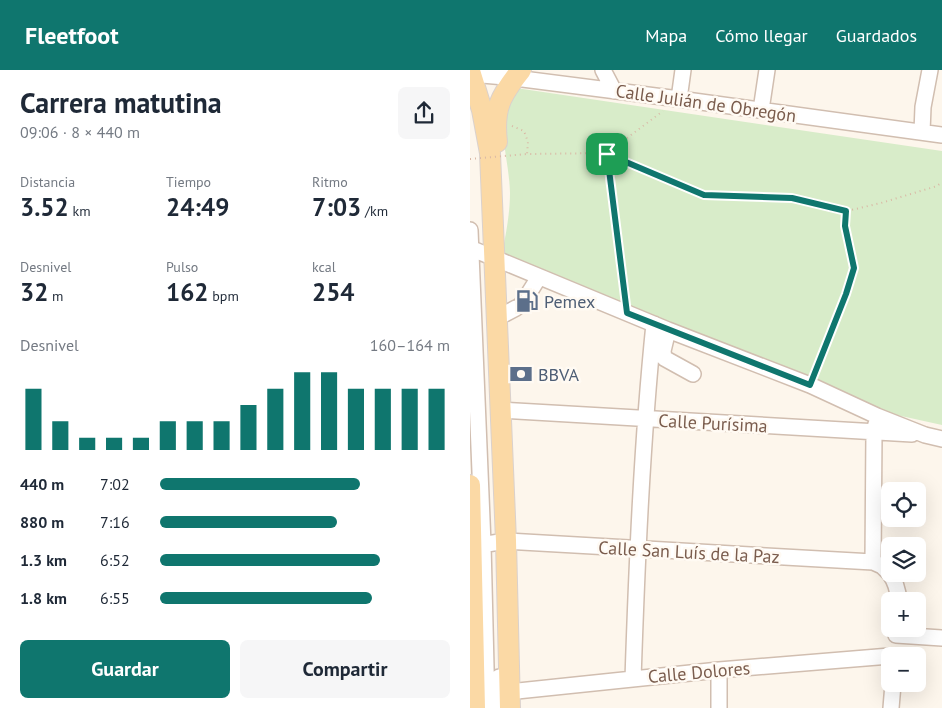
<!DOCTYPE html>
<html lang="es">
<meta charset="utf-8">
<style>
body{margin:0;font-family:"PT Sans",sans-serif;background:#f6f6f7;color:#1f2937;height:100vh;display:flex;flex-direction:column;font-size:19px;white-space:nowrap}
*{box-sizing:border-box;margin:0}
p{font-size:16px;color:#747a83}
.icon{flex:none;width:28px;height:28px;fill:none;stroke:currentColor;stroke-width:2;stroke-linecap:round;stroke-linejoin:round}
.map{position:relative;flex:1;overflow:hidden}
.side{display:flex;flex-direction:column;background:#fff;width:470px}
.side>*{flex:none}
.tools{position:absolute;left:411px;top:412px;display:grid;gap:10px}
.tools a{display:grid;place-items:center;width:45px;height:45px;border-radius:8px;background:#fff;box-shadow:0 5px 20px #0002;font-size:25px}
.pin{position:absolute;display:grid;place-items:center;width:42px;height:42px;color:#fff;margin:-21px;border-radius:10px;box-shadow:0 2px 8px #0006}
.round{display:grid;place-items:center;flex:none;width:52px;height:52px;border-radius:8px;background:#f6f6f7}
.summary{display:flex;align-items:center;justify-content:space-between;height:85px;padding:0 20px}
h1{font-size:28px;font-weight:700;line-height:38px}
.figures{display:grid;grid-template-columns:repeat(3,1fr);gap:8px;height:85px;padding:5px 20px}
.figures div{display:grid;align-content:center}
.figures b{font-size:25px;font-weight:700}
.figures small{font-size:14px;font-weight:400}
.figures p{font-size:14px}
.chart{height:140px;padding:10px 20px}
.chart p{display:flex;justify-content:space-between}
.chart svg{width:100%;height:90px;margin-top:5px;stroke:#0f766e;stroke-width:6}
.primary-button{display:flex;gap:10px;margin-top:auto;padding:10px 20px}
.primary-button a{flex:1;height:58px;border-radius:8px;background:#0f766e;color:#fff;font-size:20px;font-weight:700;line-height:58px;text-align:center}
.primary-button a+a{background:#f6f6f7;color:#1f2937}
ul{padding:0 20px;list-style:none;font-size:16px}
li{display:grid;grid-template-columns:80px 60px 1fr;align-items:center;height:38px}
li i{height:12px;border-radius:6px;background:#0f766e}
header{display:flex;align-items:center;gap:30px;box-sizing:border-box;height:70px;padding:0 25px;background:#0f766e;color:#fff}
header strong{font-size:24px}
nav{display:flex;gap:28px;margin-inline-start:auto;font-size:18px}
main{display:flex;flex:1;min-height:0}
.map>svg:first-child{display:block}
.green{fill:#d8ecc9}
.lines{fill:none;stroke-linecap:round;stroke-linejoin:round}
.minor-tunnel{stroke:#dcd0c4;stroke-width:15;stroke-dasharray:15 8;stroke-linecap:butt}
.minor-casing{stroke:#d1beb0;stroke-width:18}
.major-casing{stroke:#dad1cd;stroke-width:22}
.path{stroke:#d9b8a5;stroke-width:2;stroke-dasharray:1 4;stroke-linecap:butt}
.minor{stroke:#fff;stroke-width:15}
.major{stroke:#fbd9a5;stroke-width:20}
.path-bridge{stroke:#d9b8a5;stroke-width:2;stroke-dasharray:1 4;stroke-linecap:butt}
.route-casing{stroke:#fff;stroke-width:10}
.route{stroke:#0f766e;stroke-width:6}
.labels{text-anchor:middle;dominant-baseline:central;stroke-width:5;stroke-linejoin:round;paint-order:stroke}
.street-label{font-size:18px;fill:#7a5c4d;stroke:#fffaf3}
.service-label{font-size:18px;fill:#4e5e75;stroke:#fffaf3;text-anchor:start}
</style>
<header>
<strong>Fleetfoot</strong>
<nav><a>Mapa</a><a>Cómo llegar</a><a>Guardados</a></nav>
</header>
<main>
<section class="side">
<div class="summary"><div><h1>Carrera matutina</h1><p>09:06 · 8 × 440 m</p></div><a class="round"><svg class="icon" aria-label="share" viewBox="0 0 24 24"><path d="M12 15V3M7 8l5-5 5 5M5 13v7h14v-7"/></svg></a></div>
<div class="figures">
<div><p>Distancia</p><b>3.52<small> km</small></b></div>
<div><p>Tiempo</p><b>24:49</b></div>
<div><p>Ritmo</p><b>7:03<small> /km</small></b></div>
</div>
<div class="figures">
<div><p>Desnivel</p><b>32<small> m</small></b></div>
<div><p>Pulso</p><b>162<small> bpm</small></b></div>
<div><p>kcal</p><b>254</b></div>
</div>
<div class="chart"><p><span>Desnivel</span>160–164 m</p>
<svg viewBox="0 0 160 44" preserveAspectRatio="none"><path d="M5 44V14M15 44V30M25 44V38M35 44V38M45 44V38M55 44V30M65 44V30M75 44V30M85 44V22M95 44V14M105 44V6M115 44V6M125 44V14M135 44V14M145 44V14M155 44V14"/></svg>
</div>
<ul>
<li><b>440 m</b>7:02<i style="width:69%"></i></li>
<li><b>880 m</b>7:16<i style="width:61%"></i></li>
<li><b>1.3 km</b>6:52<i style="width:76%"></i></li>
<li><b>1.8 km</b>6:55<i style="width:73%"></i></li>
</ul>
<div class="primary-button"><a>Guardar</a><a>Compartir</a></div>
</section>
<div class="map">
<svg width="472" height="638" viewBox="0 0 472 638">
<rect width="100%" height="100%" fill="#fdf6ec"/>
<path class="green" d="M46 18 472 81V355L422 344 32 184C36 164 40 143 40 123 39 83 23 57 46 18Z"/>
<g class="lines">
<path class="minor-tunnel" d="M46 238 59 223"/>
<defs>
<path id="minor" d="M133 0 144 21
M0 4 45 8 209 29 472 65
M209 29 213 0
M291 40 297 0
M452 62 453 37 460 0
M0 160 13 474 17 638
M0 178 198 260 340 315 407 346 455 365 472 369
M59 223 69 207
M27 248 46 238
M198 260 193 281 194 288 223 304
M30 340 442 364
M4 476 36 471 403 492 412 496 420 504
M403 492 404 362 406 354
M420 504C426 512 428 521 429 531
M426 565 472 568
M249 600V638
M29 607 30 638
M163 609C167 490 172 372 184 254
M29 623 249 600 420 586
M421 638 423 614"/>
<path id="major" d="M0 1 12 40 20 83 36 471 40 638
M27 72C23 38 31 25 51 0
M0 415 5 638"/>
</defs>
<use href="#minor" class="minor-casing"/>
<use href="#major" class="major-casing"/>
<path class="path" d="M42 56 54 61 58 72 57 84 137 83 234 125 322 128 377 141
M155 227 137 83 193 41
M345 302 376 224 385 198 375 156 377 141 411 133 467 116 472 112"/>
<use href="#minor" class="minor"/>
<use href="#major" class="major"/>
<path class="path-bridge" d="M0 89 57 84"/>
</g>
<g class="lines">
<defs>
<path id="route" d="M137 84 234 125 322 128 376 141 375 156 384 198 376 224 340 315 157 243Z"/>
</defs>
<use href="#route" class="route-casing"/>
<use href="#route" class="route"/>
</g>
<defs>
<symbol id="fuel-bare" viewBox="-9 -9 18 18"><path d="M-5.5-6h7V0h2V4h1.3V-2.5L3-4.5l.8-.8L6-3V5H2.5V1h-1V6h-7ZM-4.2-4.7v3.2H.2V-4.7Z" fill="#5c6f8a" stroke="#fffaf3" stroke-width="2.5" paint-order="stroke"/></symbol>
<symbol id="bank-bare" viewBox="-9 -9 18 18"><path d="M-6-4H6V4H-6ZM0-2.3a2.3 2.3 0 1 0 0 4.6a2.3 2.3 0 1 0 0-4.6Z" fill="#5c6f8a" stroke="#fffaf3" stroke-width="2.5" paint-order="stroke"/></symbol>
</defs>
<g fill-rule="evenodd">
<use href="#fuel-bare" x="41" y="215" width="32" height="32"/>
<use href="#bank-bare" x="35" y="288" width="32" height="32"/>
</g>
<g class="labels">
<g class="street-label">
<text transform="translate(236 33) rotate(8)">Calle Julián de Obregón</text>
<text transform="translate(243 353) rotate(3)">Calle Purísima</text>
<text transform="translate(219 482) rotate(3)">Calle San Luís de la Paz</text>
<text transform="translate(229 602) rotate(-5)">Calle Dolores</text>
</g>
<g class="service-label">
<text x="74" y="231">Pemex</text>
<text x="68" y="304">BBVA</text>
</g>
</g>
</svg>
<div class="tools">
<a><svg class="icon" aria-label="locate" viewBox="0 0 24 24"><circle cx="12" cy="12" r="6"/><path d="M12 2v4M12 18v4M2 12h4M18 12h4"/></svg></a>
<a><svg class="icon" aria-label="layers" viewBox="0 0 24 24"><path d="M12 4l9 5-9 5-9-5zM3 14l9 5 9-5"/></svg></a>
<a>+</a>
<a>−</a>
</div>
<div class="pin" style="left:137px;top:84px;background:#1e9e55"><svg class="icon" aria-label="arrive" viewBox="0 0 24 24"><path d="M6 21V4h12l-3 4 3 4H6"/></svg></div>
</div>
</main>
